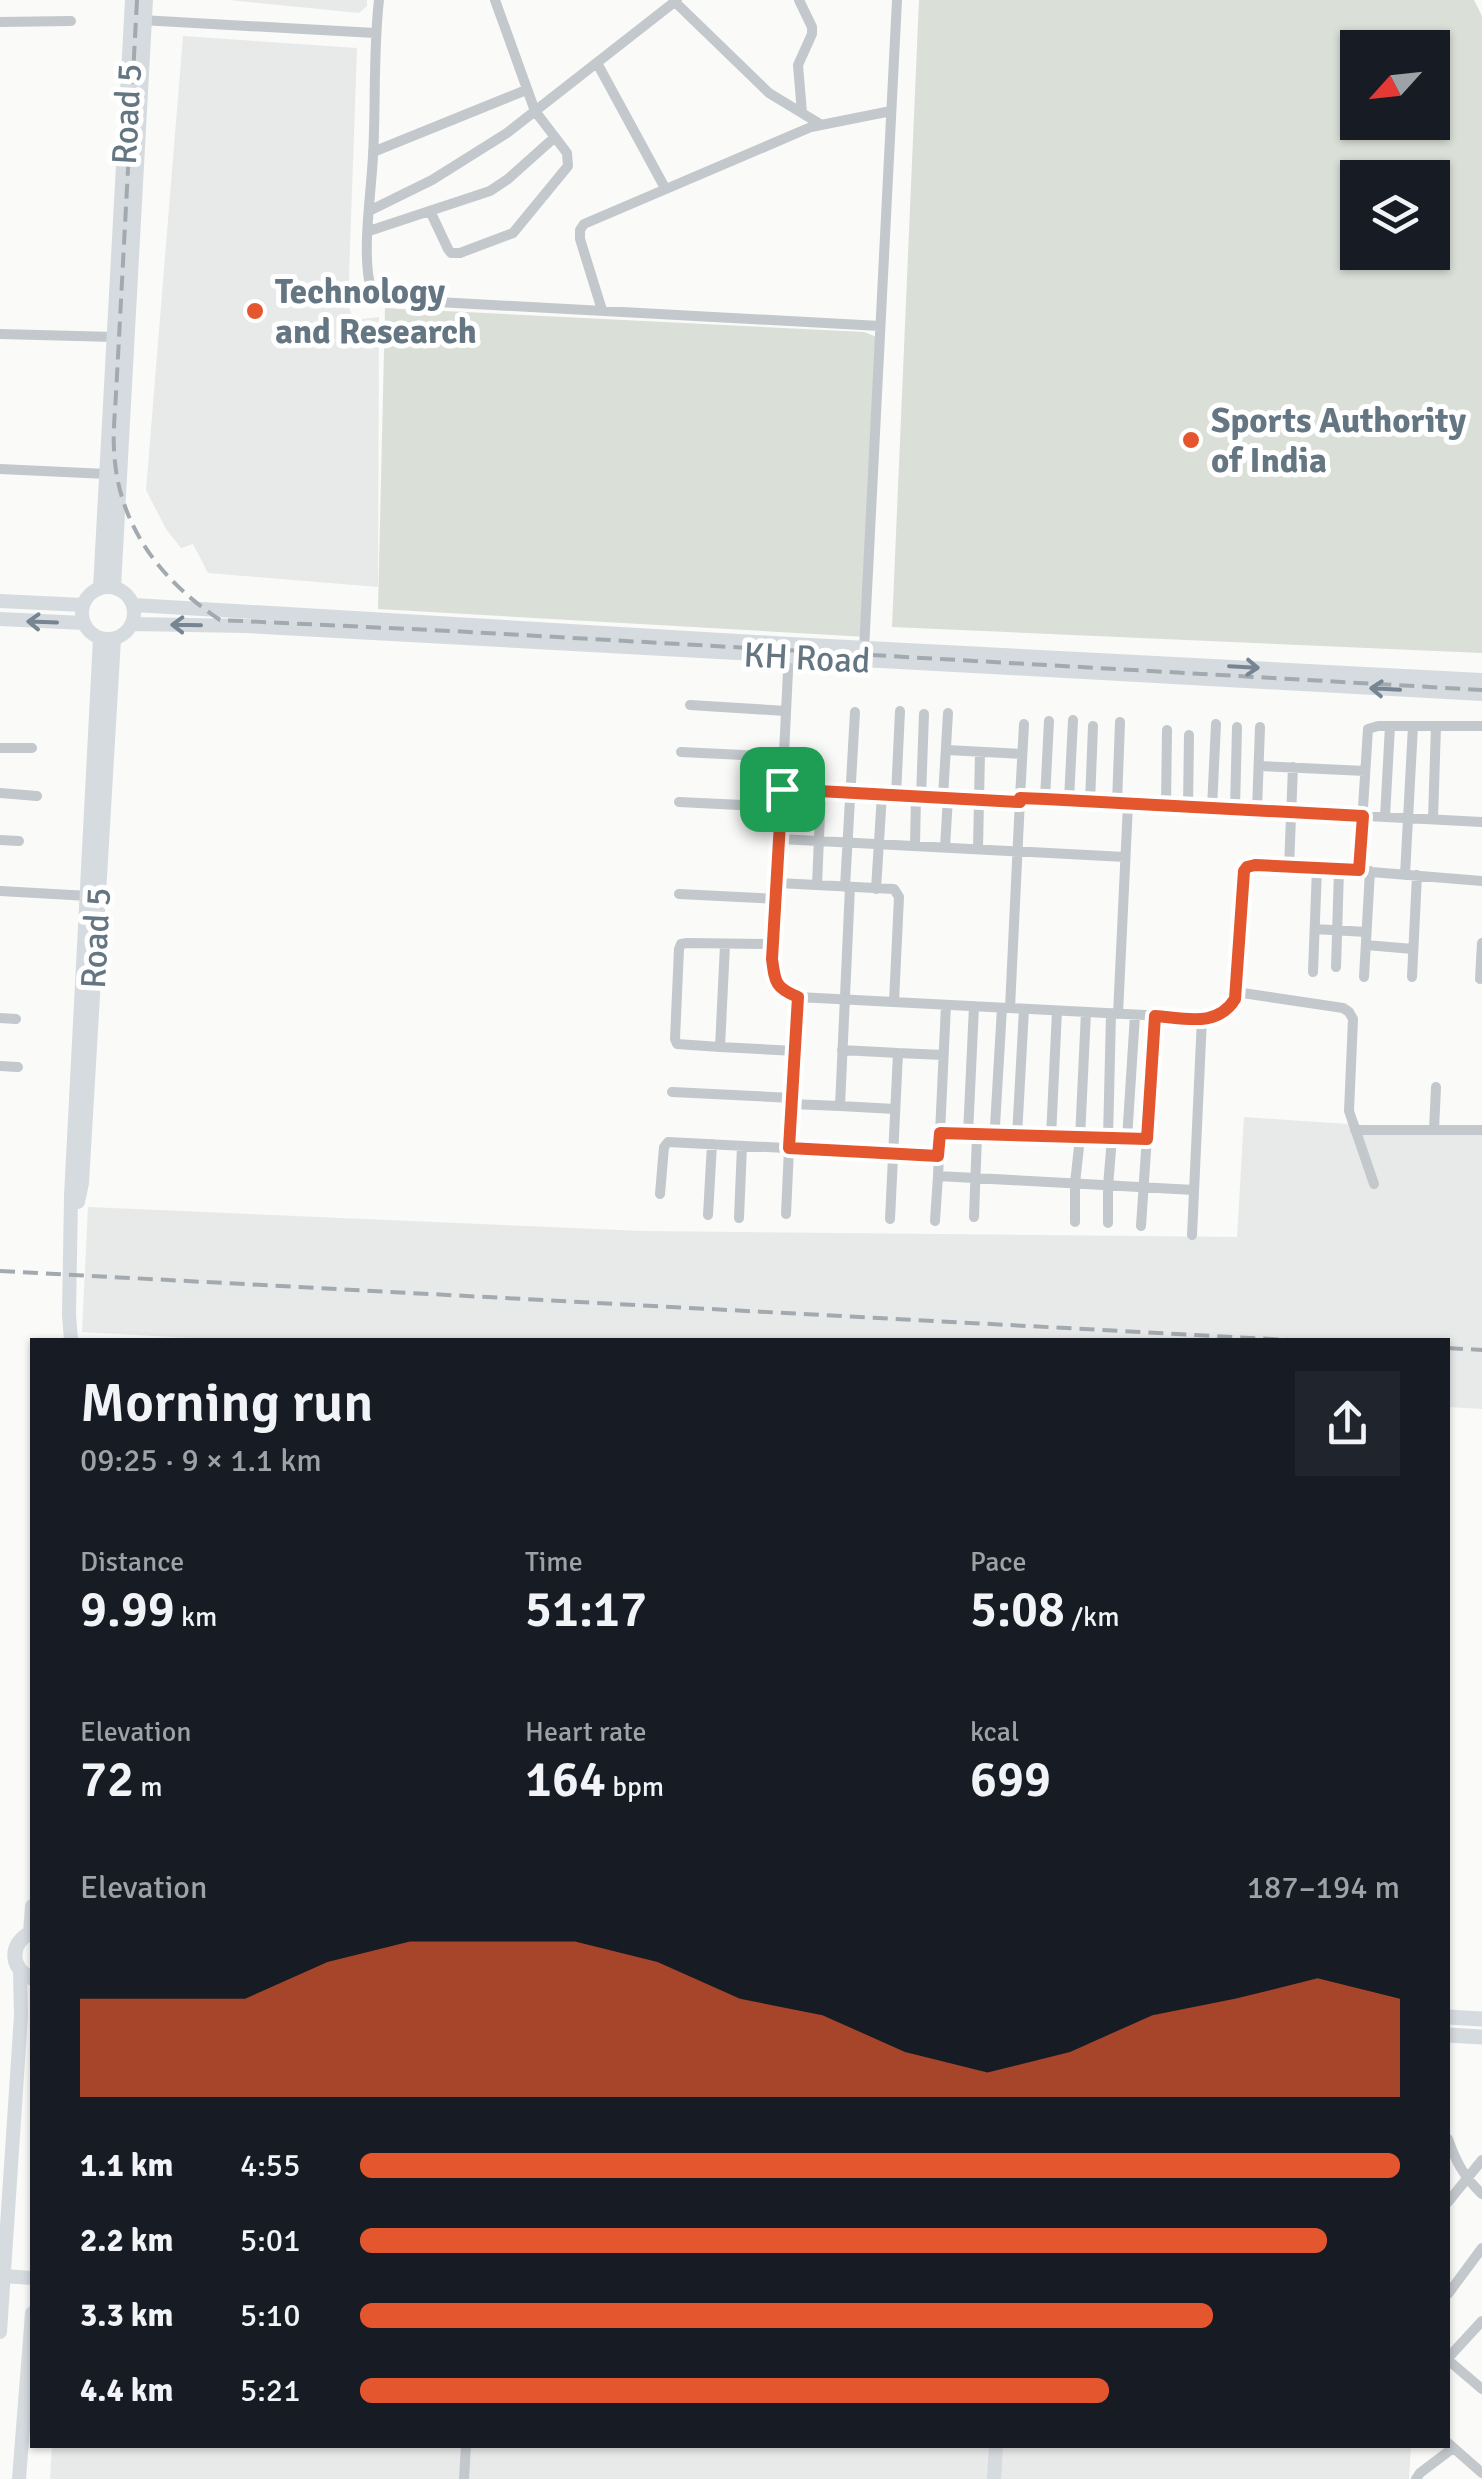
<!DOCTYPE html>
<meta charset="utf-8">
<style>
body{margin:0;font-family:Signika,sans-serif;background:#20242c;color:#f1f3f6;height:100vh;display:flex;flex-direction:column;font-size:38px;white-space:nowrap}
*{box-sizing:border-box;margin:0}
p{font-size:32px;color:#9ea1a6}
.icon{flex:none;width:55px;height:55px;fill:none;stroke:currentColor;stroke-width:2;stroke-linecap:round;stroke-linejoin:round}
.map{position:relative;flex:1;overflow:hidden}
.drawer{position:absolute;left:30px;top:1338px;width:1420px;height:1110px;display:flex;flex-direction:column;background:#171b24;border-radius:0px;box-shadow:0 2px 8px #0004}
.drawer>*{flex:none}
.needle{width:65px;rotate:243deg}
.fabs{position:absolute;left:1340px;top:30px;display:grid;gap:20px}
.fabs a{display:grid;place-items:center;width:110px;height:110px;border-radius:0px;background:#171b24;box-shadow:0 2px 8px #0004;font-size:50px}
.pin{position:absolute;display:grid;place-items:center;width:85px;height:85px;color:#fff;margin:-42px;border-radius:20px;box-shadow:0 5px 15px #0006}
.round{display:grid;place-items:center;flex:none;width:105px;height:105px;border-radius:0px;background:#20242c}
.head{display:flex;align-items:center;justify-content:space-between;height:170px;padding:0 50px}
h1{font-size:55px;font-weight:600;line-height:75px}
.stats{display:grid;grid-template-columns:repeat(3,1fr);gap:15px;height:170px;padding:10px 50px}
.stats div{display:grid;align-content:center}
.stats b{font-size:50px;font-weight:600}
.stats small{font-size:28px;font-weight:400}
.stats p{font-size:28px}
.chart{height:280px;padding:20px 50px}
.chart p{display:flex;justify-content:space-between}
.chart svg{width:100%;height:180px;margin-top:10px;fill:#e4572e;opacity:.7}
ul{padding:0 50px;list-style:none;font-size:32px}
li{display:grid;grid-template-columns:160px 120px 1fr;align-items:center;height:75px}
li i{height:25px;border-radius:12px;background:#e4572e}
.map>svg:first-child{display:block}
.built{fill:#e8e9e9}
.green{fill:#dadfd7;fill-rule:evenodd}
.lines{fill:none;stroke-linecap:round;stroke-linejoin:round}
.street{stroke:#c3c8cc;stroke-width:10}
.secondary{stroke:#d6dbdf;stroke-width:14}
.primary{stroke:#d6dbdf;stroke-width:15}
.rail{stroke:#a2aab0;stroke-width:4;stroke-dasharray:15 8;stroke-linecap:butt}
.oneway{stroke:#768591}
.route-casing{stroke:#fff;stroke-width:20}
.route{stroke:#e4572e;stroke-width:12}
.poi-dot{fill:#e4572e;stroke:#fff;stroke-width:4}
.labels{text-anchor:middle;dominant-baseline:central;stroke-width:10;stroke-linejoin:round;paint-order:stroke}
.street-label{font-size:35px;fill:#657683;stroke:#fff}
.poi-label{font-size:35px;font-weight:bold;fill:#657683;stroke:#fff;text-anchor:start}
</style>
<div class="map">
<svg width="1482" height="2479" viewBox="0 0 1482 2479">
<rect width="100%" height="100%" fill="#fafaf8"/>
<path class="built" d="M229 0H367V6L359 13Z
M183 36 357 48 348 305 354 320 379 317 378 587 208 573 193 544 181 548 166 529 146 490Z
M1244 1117 1482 1133V1409L1448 1407V1340H227L82 1332 88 1207 642 1231 1237 1237Z
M52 2445H1411L1409 2479H50Z"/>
<path class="green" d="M919 0H1474L1482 16V653L892 627ZM1358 48H1432V122H1358ZM1358 178H1432V252H1358Z
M385 308 864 332 882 339 867 637 378 609Z"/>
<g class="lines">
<path class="street" d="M379 0C373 52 376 104 373 156 371 193 364 238 368 273 369 285 373 293 383 299L880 326
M799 0 812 27V34L798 65 802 113
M675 2 769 93 820 124
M141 20 375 33
M0 22 71 21
M597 63 665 188
M373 152 526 90
M369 211 432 180 507 133 677 0
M430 211 448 249 451 253H460L513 233 568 166 567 153 535 111 495 0
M369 231 490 191 508 179 555 137
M602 310 580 239V230L584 224 811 127 891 111
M0 334 115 337
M0 469 107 474
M789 650 777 899 772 959 774 979 778 986 798 997 1202 1018C1219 1017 1226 1014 1235 999L1244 871 1247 867 1255 865 1359 871 1482 881
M864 650 897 0
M690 705 786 711
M1024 724 1020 798 1482 822
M0 748H32
M947 750 1022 754
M681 752 784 757
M1259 766 1365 771
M783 789 1020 802
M0 793 37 796
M896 795 900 711
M921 797 924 714
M943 797 948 713
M1045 799 1049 721
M1069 800 1073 720
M679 802 782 807
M1090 802 1093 726
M1117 803 1120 722
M1166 805 1167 730
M1188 807 1189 735
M1212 808 1216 724
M1235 809 1237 727
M1257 810 1260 727
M1385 817 1390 726
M1433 819 1436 726
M780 839 1125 857
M0 840 19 841
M915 845 916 796
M945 847 948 797
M978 849 980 752
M1289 867 1293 767
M1359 871 1368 729 1378 726H1482
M1405 875 1413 726
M778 883 894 889 899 897 894 1002
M817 885 821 791
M845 887 855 712
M876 889 882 794
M0 891 89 896
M679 894 777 899
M1315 929 1366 932
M725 945 720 1047 677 1044 675 1039 679 949 681 944 687 943 773 944
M1366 945 1413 949
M1336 967 1339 870
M1313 972 1317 868
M1364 977 1370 871
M1412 977 1417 875
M1480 979 1482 943
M1236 992 1343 1008 1349 1012 1353 1019 1349 1111 1374 1184
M946 1005 938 1176 1194 1190
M1002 1008 995 1126 999 1135 1147 1139
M1010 1008 1020 799
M1118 1014 1128 804
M0 1018 16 1019
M720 1047 795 1051 798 997
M842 1050 898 1053
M795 1051 791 1104 840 1106 850 887
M0 1066 18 1067
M672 1092 792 1098
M840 1106 895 1109
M1355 1130H1482
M1434 1130 1436 1087
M940 1133 999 1135
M968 1134 974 1006
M1017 1136 1024 1009
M1051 1137 1057 1011
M1108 1138 1111 1014
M1127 1139 1135 1015
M660 1194 664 1147 668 1142 939 1156
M786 1214 791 1104
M708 1215 712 1144
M974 1217 977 1135
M739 1218 742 1146
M890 1219 898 1053 943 1055
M935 1221 938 1176
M1075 1222V1183L1080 1138 1086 1012
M1108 1223V1186L1112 1138
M1141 1226 1155 1016
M1192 1235 1202 1018
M1448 2139C1456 2162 1464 2177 1482 2194
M1448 2202 1482 2160
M1448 2294 1482 2248
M1448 2358 1482 2321
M1448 2360 1482 2389
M1448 2443 1482 2473
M464 2479 466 2445
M1416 2479 1420 2473 1453 2448"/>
<path class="secondary" d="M82 613a26 26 0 1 1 52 0a26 26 0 1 1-52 0Z
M114 587 146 0
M100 588 132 0
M0 601 83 605
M134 605 790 644 1482 680
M0 619 84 623
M133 624 246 626 1482 694
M78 1202 82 1183 114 639
M71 1340 69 1315 71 1196 100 638
M30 1933 32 1906
M4 2276 32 2278
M0 2332 21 2015 20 1971
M19 2479 32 2313
M994 2479 996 2445"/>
<path class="primary" d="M32 1932C9 1943 9 1968 32 1978
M1448 2017 1482 2019
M1448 2035 1482 2037"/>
<path class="rail" d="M137 0 116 394C115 412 113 431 114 449 117 524 160 580 220 620L452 631 1482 690
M0 1271 1289 1340
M1448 1348 1482 1350"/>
</g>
<defs><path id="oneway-shaft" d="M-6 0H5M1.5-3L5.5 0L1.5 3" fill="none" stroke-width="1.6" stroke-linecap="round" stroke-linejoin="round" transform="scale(2.5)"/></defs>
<g class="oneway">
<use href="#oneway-shaft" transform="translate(42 622) rotate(-178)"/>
<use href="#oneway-shaft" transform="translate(186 625) rotate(-179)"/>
<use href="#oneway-shaft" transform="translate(1244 667) rotate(3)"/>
<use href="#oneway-shaft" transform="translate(1385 689) rotate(-177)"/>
</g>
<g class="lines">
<defs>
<path id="route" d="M782 789 1020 802V798L1045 799 1363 816 1359 870 1255 865 1247 867 1244 871 1235 999C1217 1028 1185 1018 1155 1016L1147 1139 940 1133 938 1156 789 1148 798 997C775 988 775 982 772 959Z"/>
</defs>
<use href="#route" class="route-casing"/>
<use href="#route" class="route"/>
</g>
<g class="poi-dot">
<circle cx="255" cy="311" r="10"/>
<circle cx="1191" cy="440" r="10"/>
</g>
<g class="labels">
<g class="street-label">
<text transform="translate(127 114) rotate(-87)">Road 5</text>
<text transform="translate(807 658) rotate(3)">KH Road</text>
<text transform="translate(96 938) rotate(-87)">Road 5</text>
</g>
<g class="poi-label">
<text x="275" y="291">Technology<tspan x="275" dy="40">and Research</tspan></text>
<text x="1211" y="420">Sports Authority<tspan x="1211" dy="40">of India</tspan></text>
</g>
</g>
</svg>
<div class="fabs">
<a><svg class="needle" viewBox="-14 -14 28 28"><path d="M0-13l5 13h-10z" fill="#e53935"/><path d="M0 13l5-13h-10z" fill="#9ea1a6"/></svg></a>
<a><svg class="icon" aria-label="layers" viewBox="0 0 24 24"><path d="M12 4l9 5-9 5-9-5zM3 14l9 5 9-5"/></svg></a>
</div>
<div class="pin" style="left:782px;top:789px;background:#1e9e55"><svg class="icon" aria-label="arrive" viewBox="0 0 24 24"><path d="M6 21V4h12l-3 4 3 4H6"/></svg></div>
<section class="drawer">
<div class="head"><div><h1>Morning run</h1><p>09:25 · 9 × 1.1 km</p></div><a class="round"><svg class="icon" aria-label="share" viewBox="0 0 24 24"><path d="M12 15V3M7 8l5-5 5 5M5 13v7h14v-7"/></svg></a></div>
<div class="stats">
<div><p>Distance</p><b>9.99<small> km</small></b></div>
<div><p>Time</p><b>51:17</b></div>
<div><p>Pace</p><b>5:08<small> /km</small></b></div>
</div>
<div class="stats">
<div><p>Elevation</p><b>72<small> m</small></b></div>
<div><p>Heart rate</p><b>164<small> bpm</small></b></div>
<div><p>kcal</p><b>699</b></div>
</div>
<div class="chart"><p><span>Elevation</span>187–194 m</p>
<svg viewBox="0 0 160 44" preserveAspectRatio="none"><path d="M0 44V20L10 20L20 20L30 11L40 6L50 6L60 6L70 11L80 20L90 24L100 33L110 38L120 33L130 24L140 20L150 15L160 20V44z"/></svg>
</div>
<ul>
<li><b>1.1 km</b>4:55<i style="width:100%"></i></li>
<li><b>2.2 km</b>5:01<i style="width:93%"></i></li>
<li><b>3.3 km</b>5:10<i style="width:82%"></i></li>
<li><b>4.4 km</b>5:21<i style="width:72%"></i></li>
</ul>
</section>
</div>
